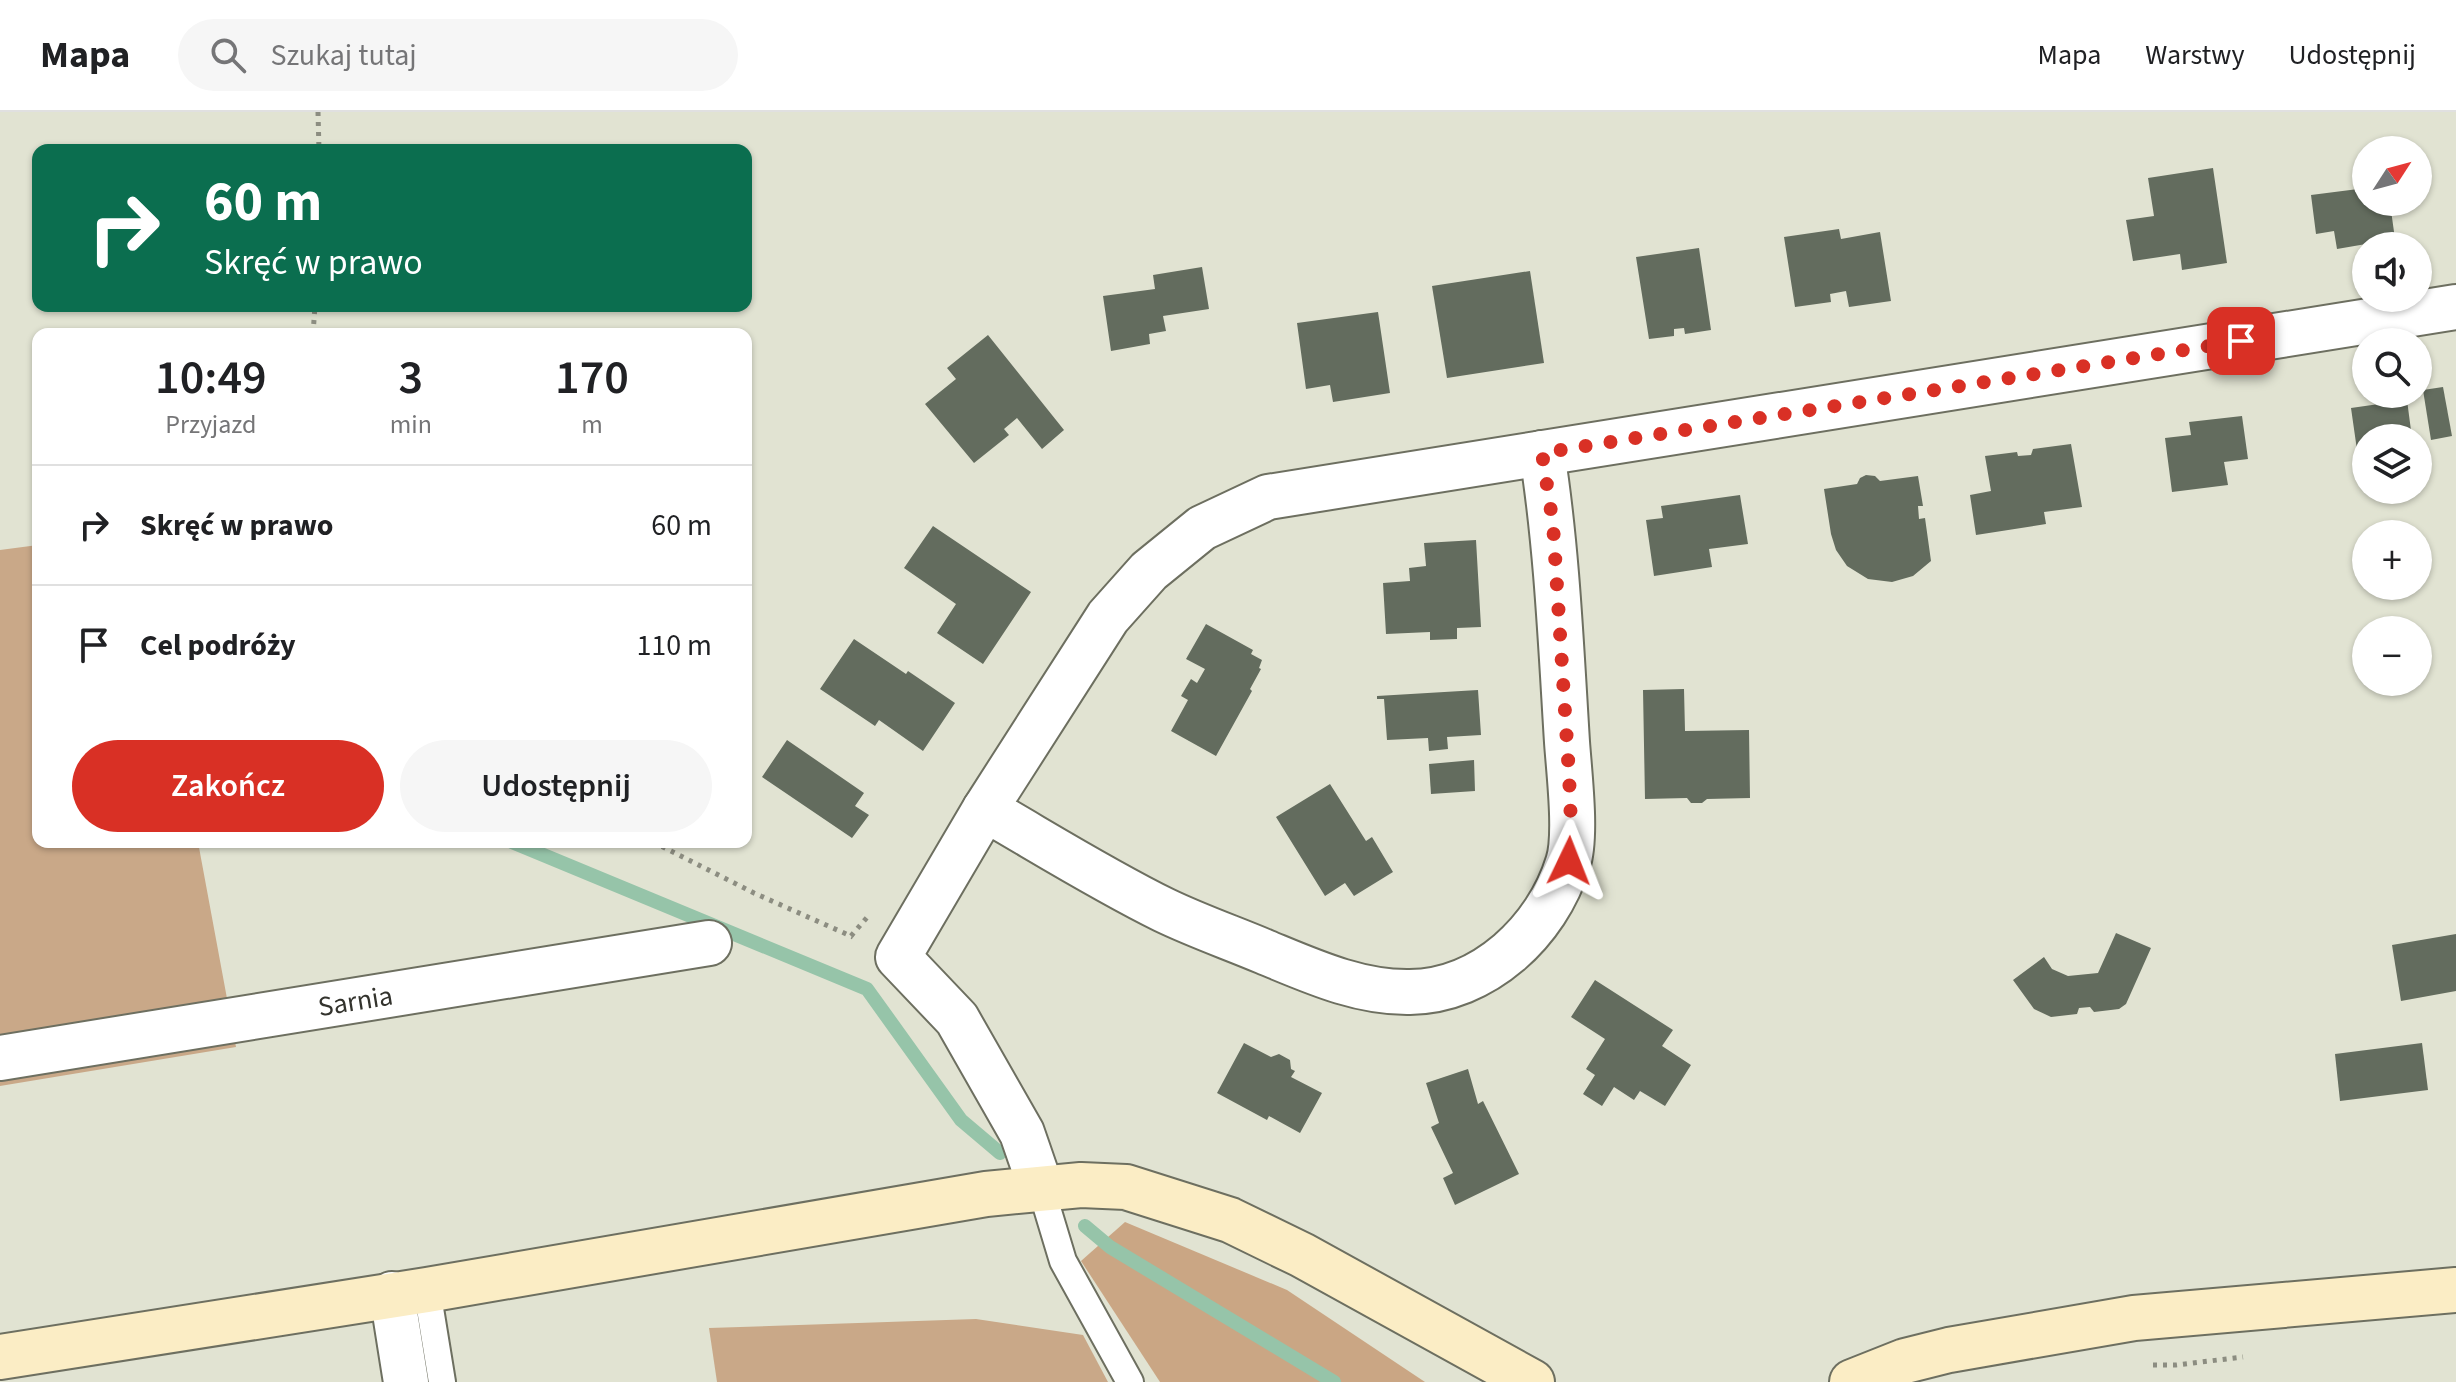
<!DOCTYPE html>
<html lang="pl">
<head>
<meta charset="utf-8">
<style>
	body { margin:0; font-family:"Source Sans 3",sans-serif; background:#f6f6f6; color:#202124; height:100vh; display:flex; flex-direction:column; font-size:30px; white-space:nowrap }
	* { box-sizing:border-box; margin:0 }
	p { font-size:26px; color:#757577 }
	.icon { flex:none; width:44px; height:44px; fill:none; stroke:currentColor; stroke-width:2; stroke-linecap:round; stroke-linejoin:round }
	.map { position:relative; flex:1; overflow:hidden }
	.sheet { position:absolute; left:32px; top:216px; width:720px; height:520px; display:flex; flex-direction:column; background:#fff; border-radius:16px; box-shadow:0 2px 6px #0004 }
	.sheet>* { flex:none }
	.banner { position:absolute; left:32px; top:32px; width:720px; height:168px; border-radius:16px; box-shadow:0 2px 6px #0004; background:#0b6e4f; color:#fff; overflow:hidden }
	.needle { width:52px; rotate:54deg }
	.tools { position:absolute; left:2352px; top:24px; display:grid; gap:16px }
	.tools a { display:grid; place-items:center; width:80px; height:80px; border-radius:50%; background:#fff; box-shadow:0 2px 6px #0004; font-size:40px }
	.pin { position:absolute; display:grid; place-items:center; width:68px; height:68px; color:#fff; margin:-34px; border-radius:16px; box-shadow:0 4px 12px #0006 }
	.me { position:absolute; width:88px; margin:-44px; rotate:2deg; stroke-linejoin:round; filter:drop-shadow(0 0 6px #0008) }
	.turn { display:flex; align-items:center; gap:28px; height:168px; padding:0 40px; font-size:36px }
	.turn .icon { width:104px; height:104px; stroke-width:2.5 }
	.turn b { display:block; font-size:56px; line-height:68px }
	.eta { display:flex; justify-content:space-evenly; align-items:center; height:136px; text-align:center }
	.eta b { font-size:48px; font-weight:600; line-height:56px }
	.button { display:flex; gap:16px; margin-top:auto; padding:16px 40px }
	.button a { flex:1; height:92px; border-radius:48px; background:#d93025; color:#fff; font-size:32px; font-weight:600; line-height:92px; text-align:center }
	.button a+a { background:#f6f6f6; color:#202124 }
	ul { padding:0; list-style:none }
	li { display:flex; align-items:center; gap:24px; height:120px; padding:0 40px; border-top:2px solid #e0e0e0 }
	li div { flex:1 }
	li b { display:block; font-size:30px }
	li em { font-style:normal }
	header { display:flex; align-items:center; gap:48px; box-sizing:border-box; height:112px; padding:0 40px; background:#fff; border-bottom:2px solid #e0e0e0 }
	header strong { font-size:38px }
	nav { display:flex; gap:44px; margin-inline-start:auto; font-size:28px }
	.search { width:560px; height:72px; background:#f6f6f6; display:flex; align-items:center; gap:20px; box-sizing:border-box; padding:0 28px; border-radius:44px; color:#757577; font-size:30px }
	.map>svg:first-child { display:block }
	.green { fill:#c9a888 }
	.forest { fill:#caa684 }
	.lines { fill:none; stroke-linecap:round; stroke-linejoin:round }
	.stream { stroke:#96c4a9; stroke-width:14 }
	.building { fill:#636c5e }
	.lane-casing { stroke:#6d6f60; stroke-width:30 }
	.street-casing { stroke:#6d6f60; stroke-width:48 }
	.secondary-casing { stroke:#6d6f60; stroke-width:48 }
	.path { stroke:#8c8d81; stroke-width:5; stroke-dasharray:4 6; stroke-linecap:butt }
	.lane { stroke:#fff; stroke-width:26 }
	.street { stroke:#fff; stroke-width:44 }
	.secondary { stroke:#fbedc5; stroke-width:44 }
	.route { stroke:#d93025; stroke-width:14; stroke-dasharray:0 25.2 }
	.labels { text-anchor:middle; stroke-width:8; stroke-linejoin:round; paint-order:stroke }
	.street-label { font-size:28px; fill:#33332d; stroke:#e1e3d2 }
</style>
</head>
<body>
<header>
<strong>Mapa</strong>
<div class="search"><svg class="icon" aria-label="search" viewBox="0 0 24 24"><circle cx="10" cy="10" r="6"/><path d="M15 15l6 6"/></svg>Szukaj tutaj</div>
<nav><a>Mapa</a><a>Warstwy</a><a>Udostępnij</a></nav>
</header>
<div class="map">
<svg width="2456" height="1270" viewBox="0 0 2456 1270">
	<rect width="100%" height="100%" fill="#e1e3d2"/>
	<g class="green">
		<path d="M38 433V730H198L236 935 0 974V438Z"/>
		<path d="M976 1207 1083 1223 1108 1270H717L709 1216Z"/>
	</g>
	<path class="forest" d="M1125 1110 1287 1178 1425 1270H1160L1081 1149Z"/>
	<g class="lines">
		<g class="stream">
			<path d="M512 730 867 877 961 1008 1000 1041"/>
			<path d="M1085 1114 1110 1135 1334 1270"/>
		</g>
	</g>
	<g class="building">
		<path d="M2213 56 2227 151 2182 158 2180 142 2133 149 2126 108 2154 104 2148 66Z"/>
		<path d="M2366 76V90H2369V93L2390 91 2395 127 2337 137 2334 119 2316 122 2311 83Z"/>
		<path d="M1839 117 1841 127 1880 120 1891 189 1849 195 1846 179 1830 182 1831 190 1795 195 1784 125Z"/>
		<path d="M1699 136 1711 218 1685 222 1684 216 1674 217V224L1649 227 1636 145Z"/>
		<path d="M1202 155 1209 197 1163 204 1166 219 1149 222 1150 232 1111 239 1103 184 1155 177 1153 163Z"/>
		<path d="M1530 159 1544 251 1447 266 1432 174Z"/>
		<path d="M1378 200 1390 281 1333 290 1330 273 1306 277 1297 211Z"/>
		<path d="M988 223 1064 318 1042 337 1017 306 1004 317 1009 323 974 351 925 292 956 267 947 256Z"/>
		<path d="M2443 275 2452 324 2431 328 2423 278Z"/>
		<path d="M2407 288 2412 326H2366V351L2359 352 2351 296Z"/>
		<path d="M2242 304 2248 347 2224 350 2228 373 2172 380 2165 326 2191 323 2189 310Z"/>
		<path d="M2071 332 2082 395 2044 400 2046 412 1976 423 1970 383 1991 379 1985 344 2017 340 2018 344 2031 343 2033 337Z"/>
		<path d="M1866 363 1875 364 1880 369 1918 364 1923 394H1918L1919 407 1925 406 1931 449 1913 464 1892 470 1868 467 1847 454 1836 438 1831 422 1824 377 1857 372 1860 366Z"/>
		<path d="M1740 383 1748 432 1709 437 1712 455 1654 464 1646 408 1663 406 1661 394Z"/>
		<path d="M933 414 1031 480 983 552 937 521 956 492 904 456Z"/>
		<path d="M1476 428 1481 515 1457 516V527L1430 528V520L1386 522 1383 471 1410 469 1409 456 1426 454 1424 431Z"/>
		<path d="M1206 512 1253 538 1251 542 1262 548 1259 556 1261 557 1250 577 1252 579 1216 644 1171 619 1188 588 1181 584 1191 567 1197 571 1205 557 1186 547Z"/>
		<path d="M854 527 906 562 908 559 955 591 923 639 879 608 875 614 820 577Z"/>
		<path d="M1684 577 1685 619 1749 618 1750 686 1707 687 1702 691H1691L1687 686 1645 687 1643 578Z"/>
		<path d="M1478 578 1481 623 1447 625 1448 637 1429 639 1428 626 1387 628 1384 587H1377V584Z"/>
		<path d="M787 628 864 681 855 694 869 703 852 726 762 665Z"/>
		<path d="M1474 648 1475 679 1431 682 1429 652Z"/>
		<path d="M1330 672 1366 729 1372 725 1393 760 1354 784 1345 771 1325 784 1276 705Z"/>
		<path d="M2116 821 2151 836 2126 892 2119 897 2094 900 2090 895 2079 896 2077 902 2051 905 2034 897 2013 868 2044 845 2052 857 2068 864 2098 861Z"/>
		<path d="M2456 822V879L2401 889 2392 833Z"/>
		<path d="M1595 868 1673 918 1662 934 1691 953 1665 994 1640 979 1634 988 1614 975 1602 994 1583 982 1595 963 1586 957 1605 927 1571 905Z"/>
		<path d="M1244 931 1271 945 1279 942 1290 948 1291 957 1295 959 1291 965 1322 981 1300 1021 1269 1004 1267 1008 1217 981Z"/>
		<path d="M2422 931 2428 978 2340 989 2335 942Z"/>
		<path d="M1468 957 1478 992 1483 989 1519 1062 1455 1093 1443 1066 1453 1061 1431 1015 1439 1011 1426 971Z"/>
	</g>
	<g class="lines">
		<defs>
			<g id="lane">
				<path d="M1041 1076 1063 1149 1130 1270"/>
				<path d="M427 1178 442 1270"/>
			</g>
			<g id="street">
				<path d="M985 697C1044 731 1103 768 1164 798 1197 814 1232 826 1265 840 1311 859 1359 881 1410 880 1484 879 1547 819 1568 751 1577 724 1569 660 1567 630 1561 534 1557 437 1542 341"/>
				<path id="s1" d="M0 946 709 831"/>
				<path d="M1041 1076 1022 1021 957 907 898 845 985 697 1108 505 1149 459 1202 416 1268 385 2456 195"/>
				<path d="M392 1182 406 1270"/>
			</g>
			<g id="secondary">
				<path d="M0 1245 427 1178 986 1082 1081 1073 1126 1075 1230 1108 1302 1143 1532 1270"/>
				<path d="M1852 1270 1905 1249 1949 1238 2134 1206 2456 1178"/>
			</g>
		</defs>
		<use href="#lane" class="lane-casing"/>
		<use href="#street" class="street-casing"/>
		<use href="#secondary" class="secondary-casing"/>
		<g class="path">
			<path d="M318 0 319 38"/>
			<path d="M313 222 315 194"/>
			<path d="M653 730 754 781 853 825"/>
			<path d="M851 824 869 803"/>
			<path d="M2153 1253H2176L2243 1245"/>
		</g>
		<use href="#lane" class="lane"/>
		<use href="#street" class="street"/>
		<use href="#secondary" class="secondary"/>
	</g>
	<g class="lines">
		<path class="route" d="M1569 749 1571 712 1569 662 1553 412 1542 341 2241 229"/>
	</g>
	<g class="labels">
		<g class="street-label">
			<text dy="10" stroke="none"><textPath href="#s1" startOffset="360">Sarnia</textPath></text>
		</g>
	</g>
</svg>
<div class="tools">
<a><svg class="needle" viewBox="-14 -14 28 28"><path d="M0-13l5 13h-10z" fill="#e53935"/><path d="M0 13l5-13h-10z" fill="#757577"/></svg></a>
<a><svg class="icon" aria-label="sound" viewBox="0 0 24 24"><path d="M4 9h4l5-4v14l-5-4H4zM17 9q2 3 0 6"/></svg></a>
<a><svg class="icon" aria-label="search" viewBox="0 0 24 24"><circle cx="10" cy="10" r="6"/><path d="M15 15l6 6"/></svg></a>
<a><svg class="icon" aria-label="layers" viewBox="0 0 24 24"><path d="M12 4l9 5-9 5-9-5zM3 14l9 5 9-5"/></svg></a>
<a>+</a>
<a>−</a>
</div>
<div class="pin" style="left:2241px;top:229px;background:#d93025"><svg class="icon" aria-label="arrive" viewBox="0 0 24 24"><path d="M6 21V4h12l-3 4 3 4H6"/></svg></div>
<svg class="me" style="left:1569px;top:749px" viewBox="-20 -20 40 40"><path d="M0-17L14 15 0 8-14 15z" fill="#d93025" stroke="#fff" stroke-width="4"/></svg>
<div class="banner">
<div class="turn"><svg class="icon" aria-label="right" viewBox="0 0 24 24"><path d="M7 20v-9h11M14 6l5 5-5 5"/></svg><div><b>60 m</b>Skręć w prawo</div></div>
</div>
<section class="sheet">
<div class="eta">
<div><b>10:49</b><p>Przyjazd</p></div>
<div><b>3</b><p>min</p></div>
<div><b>170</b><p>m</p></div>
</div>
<ul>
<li><svg class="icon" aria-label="right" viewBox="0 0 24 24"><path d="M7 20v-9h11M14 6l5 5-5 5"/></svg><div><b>Skręć w prawo</b></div><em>60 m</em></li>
<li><svg class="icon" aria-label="arrive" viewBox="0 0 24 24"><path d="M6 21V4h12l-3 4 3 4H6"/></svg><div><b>Cel podróży</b></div><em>110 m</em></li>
</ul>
<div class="button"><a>Zakończ</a><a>Udostępnij</a></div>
</section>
</div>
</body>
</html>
